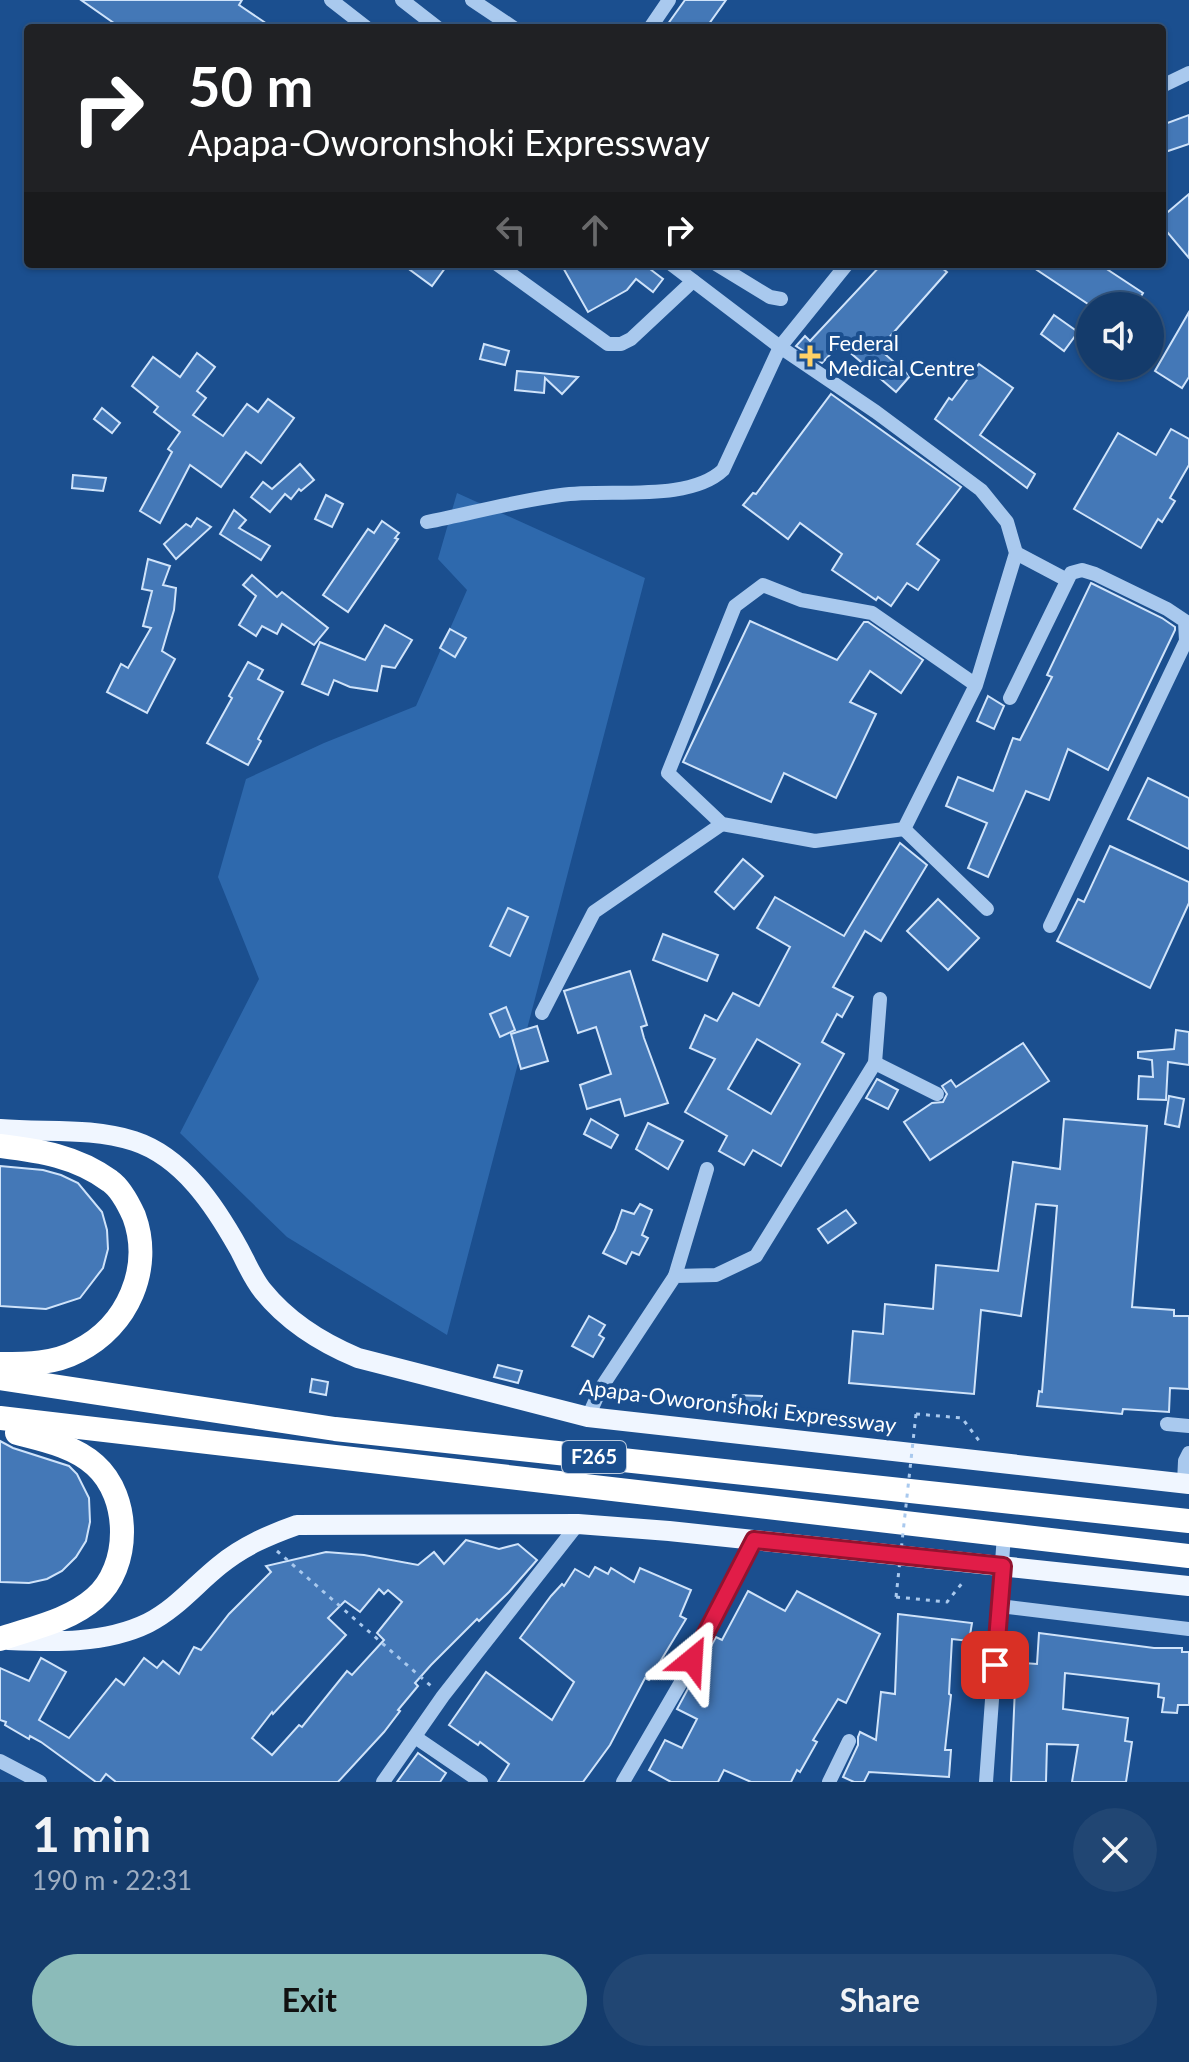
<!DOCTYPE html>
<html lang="en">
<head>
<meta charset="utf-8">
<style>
	body { margin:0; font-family:Lato,sans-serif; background:#214673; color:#f1f3f6; height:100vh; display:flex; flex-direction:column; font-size:30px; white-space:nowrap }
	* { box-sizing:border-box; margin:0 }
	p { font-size:26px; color:#9dadc1 }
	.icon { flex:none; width:44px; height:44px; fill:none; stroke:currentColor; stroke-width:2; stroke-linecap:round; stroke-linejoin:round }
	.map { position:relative; height:1782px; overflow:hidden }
	.panel { display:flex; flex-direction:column; background:#143b6b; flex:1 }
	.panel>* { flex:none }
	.guide { position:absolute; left:24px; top:24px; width:1142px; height:244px; border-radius:8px; box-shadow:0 2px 6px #0004,0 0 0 2px #33557e; background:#202124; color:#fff; overflow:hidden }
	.fabs { position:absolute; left:1076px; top:292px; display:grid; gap:16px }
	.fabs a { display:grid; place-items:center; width:88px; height:88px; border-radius:50%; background:#143b6b; box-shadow:0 2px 6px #0004,0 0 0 2px #33557e; font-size:40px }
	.pin { position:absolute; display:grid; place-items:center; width:68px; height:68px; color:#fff; margin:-34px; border-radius:16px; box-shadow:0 4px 12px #0006 }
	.me { position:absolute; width:88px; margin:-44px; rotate:27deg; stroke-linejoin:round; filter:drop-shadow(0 0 6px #0008) }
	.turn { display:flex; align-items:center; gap:28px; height:168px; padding:0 32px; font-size:36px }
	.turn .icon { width:104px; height:104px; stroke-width:2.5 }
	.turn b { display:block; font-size:56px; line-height:68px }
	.lanes { display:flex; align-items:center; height:76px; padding:0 32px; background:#0003; justify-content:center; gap:40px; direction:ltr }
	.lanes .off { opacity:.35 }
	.round { display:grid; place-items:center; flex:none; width:84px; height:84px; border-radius:42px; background:#214673 }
	.head { display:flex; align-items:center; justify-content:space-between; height:136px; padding:0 32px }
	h1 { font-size:48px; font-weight:700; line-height:60px }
	.cta { display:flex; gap:16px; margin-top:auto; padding:16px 32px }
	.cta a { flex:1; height:92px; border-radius:48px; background:#8bbbb9; color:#111; font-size:32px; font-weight:700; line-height:92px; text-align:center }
	.cta a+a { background:#214673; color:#f1f3f6 }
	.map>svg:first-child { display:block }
	.green { fill:#2e69ad }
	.building { fill:#4478b7; stroke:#cfe3fa; stroke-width:2; fill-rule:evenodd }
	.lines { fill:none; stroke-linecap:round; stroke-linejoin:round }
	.path { stroke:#a9c9ee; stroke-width:3; stroke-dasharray:4 6; stroke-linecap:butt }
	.minor { stroke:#a9c9ee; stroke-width:14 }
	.major { stroke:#f0f6ff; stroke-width:20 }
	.highway { stroke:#fff; stroke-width:24 }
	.path-bridge { stroke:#a9c9ee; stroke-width:3; stroke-dasharray:4 6; stroke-linecap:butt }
	.route-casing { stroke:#92132f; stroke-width:20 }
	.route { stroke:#e11d48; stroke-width:14 }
	.poi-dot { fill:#ffd166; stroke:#1b4f8f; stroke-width:3 }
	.labels { text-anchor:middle; stroke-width:8; stroke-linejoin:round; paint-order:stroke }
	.shield { fill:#1b4f8f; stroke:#bbcadd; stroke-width:2 }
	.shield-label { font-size:20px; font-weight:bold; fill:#fff }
	.poi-label { font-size:22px; fill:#fff; stroke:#1b4f8f; text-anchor:start }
	.street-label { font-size:22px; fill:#fff; stroke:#1b4f8f }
</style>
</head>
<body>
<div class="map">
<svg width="1189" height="1782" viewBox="0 0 1189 1782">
	<rect width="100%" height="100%" fill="#1b4f8f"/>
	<path class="green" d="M457 493 645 578 447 1335 287 1237 180 1133 259 979 218 877 246 779 324 743 416 706 467 590 438 559Z"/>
	<g class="building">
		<path d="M81 0H242L239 5 273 28H121Z"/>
		<path d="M685 0H726L706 28H665Z"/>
		<path d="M1189 115V144L1162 153V125Z"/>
		<path d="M1189 194V258L1162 226V217Z"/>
		<path d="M402 264H448L432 286Z"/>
		<path d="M561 264H648L646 266 663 279 653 292 636 279 627 290 588 312Z"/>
		<path d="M882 264H937L947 272 879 349 910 376 896 392 840 344 822 363 796 346 805 336 810 341Z"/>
		<path d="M1028 264H1099L1143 293 1135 306H1091Z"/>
		<path d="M1189 312V377L1182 388 1155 371Z"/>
		<path d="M1054 315 1078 332 1064 351 1041 334Z"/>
		<path d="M484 344 509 351 505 365 480 359Z"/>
		<path d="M197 353 215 367 197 391 206 398 193 415 223 436 247 404 258 412 268 399 294 418 261 463 246 452 221 487 190 465 160 523 140 511 172 452 168 449 180 432 154 412 158 407 132 386 153 357 180 377Z"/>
		<path d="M979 364 1013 388 980 435 1035 474 1027 488 935 419 949 398 952 400Z"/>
		<path d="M517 371 540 373 578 377 562 394 545 378 544 393 515 390Z"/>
		<path d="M831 394 961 487 917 544 939 560 918 590 907 583 891 606 878 597 876 600 832 570 842 554 800 523 788 539 743 505 753 493 756 494Z"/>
		<path d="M102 408 120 423 112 433 94 419Z"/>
		<path d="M1171 429 1189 439V465L1170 498 1175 501 1162 522 1158 519 1141 548 1074 509 1118 433 1156 455Z"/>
		<path d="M300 464 314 480 301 491 299 489 291 499 285 494 270 512 251 497 263 482 272 489Z"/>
		<path d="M73 475 106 478 103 491 72 488Z"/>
		<path d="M326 495 343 504 332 527 315 519Z"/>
		<path d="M234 510 246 520 239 528 270 546 261 560 220 534Z"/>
		<path d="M197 518 211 527 176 559 164 544 186 524 191 527Z"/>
		<path d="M382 521 399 533 395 538 398 539 348 612 323 595 368 529 374 533Z"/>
		<path d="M148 559 170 566 163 585 176 588 174 610 162 651 175 659 147 713 107 692 121 664 128 668 151 628 143 626 152 591 142 589Z"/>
		<path d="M252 575 277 597 282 592 328 628 314 645 282 624 277 634 262 626 256 636 239 625 256 596 243 585Z"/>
		<path d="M1091 583 1162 618 1175 627V630L1108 770 1068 749 1049 800 1026 791 988 877 968 868 987 823 946 806 958 777 993 791 1013 738 1020 740 1052 677 1047 675Z"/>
		<path d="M750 621 837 660 864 622H868L923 660 901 693 870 671 850 702 876 714 836 798 784 773 771 802 683 762Z"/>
		<path d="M385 625 412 640 395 668 382 666 377 691 350 687 334 680 328 695 302 684 320 642 365 660Z"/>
		<path d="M450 629 466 638 455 657 440 648Z"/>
		<path d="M248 662 263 670 258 679 283 692 258 739 261 741 248 765 207 743 232 698 229 696Z"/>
		<path d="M988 696 1004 706 994 729 977 721Z"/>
		<path d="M1148 778 1189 798V849L1128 819Z"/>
		<path d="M900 843 927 865 881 941 865 931 833 987 853 997 842 1017 837 1014 822 1042 844 1054 781 1166 753 1150 744 1165 719 1151 727 1136 685 1112 715 1059 690 1048 705 1015 717 1021 733 993 759 1006 790 947 757 928 775 897 844 936ZM757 1039 800 1064 771 1114 728 1089Z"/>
		<path d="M1110 846 1189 882V903L1150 988 1057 941 1078 899 1084 902Z"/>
		<path d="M743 859 763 876 734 909 715 892Z"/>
		<path d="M938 899 979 938 948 970 907 931Z"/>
		<path d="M508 908 528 917 510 956 490 946Z"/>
		<path d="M663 934 718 955 707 981 653 960Z"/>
		<path d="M630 971 647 1025 641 1027 644 1038 668 1103 625 1116 620 1099 587 1109 580 1085 611 1074 596 1027 578 1033 564 991Z"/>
		<path d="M506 1007 515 1030 500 1037 490 1014Z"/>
		<path d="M537 1026 548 1061 521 1069 511 1034Z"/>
		<path d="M1176 1030 1189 1032V1065L1168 1062 1166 1100 1138 1099 1139 1076 1153 1077 1152 1060 1138 1058V1052L1174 1049Z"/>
		<path d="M1023 1043 1049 1081 930 1160 904 1122 932 1103 943 1102 947 1094 942 1086 951 1080 956 1087Z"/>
		<path d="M877 1079 898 1090 888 1109 866 1098Z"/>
		<path d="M1169 1096 1184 1099 1179 1127 1165 1124Z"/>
		<path d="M591 1119 618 1135 611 1148 584 1134Z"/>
		<path d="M1064 1119 1147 1126 1132 1307 1174 1310V1316H1189V1389L1170 1388 1169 1412 1123 1409 1122 1414 1037 1406 1039 1391 1042 1392 1057 1206 1036 1204 1021 1316 981 1310 974 1394 849 1383 853 1331 883 1334 885 1304 933 1309 936 1265 998 1271 1013 1162 1060 1169Z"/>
		<path d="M648 1123 683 1141 668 1169 636 1149Z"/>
		<path d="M0 1166 43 1170 61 1175 78 1183 102 1212 107 1230 108 1249 103 1268 80 1298 46 1309 0 1306Z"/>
		<path d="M640 1204 652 1210 642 1235 648 1238 639 1255 632 1252 626 1264 603 1253 615 1230 622 1210 634 1214Z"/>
		<path d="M846 1210 856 1223 828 1243 818 1229Z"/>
		<path d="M589 1316 605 1325 599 1335 604 1338 593 1357 572 1346Z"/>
		<path d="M498 1365 522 1371 518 1383 494 1377Z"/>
		<path d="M312 1379 328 1382 326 1395 310 1392Z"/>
		<path d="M733 1395 762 1396 761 1410 732 1408Z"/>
		<path d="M0 1441 13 1448 69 1466 77 1474 89 1498 90 1522 86 1541 76 1557 62 1571 47 1579 29 1583 0 1582Z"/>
		<path d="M466 1540 499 1549 518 1544 537 1560 509 1592 479 1621 477 1619 431 1665 415 1683 418 1686 398 1710 400 1711 384 1732 338 1782H116L106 1774 100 1782H96L41 1742 30 1736 29 1739 5 1725 6 1722 0 1720V1668L29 1681 41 1658 66 1672 39 1720 69 1738 116 1679 124 1685 144 1658 157 1668 163 1661 179 1674 194 1647 201 1650 229 1614 271 1572 266 1566 326 1552 364 1555 418 1565 434 1552 444 1564ZM379 1589 384 1594 388 1590 402 1602 377 1633 384 1640 352 1675 347 1671 302 1727 299 1725 272 1755 252 1738 272 1712 273 1714 346 1635 328 1618 345 1601 360 1612Z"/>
		<path d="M595 1567 608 1574 611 1568 634 1582 640 1568 691 1590 680 1616 686 1619 649 1680 645 1678 610 1745 583 1782H498L509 1764 480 1742 478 1745 449 1725 486 1672 552 1720 574 1682 520 1638 551 1596 562 1584 564 1586 575 1569 589 1577Z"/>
		<path d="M748 1591 785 1611 797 1591 880 1634 846 1703 838 1699 813 1740 817 1742 800 1772 797 1770 791 1782H751L724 1770 718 1782H671L649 1770 665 1740 682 1748 697 1719 677 1709 716 1637 722 1640Z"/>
		<path d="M898 1614 972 1623 969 1641 952 1639 949 1694 951 1695 945 1750H951L949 1777 869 1772 864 1782H854L843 1777 858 1745V1737L860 1732 876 1740 881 1692 895 1694Z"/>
		<path d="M1039 1633 1154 1648H1182V1652H1189V1705H1178L1177 1713 1162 1712 1164 1698 1158 1697 1159 1684 1065 1673 1063 1709 1128 1718 1125 1741 1132 1742 1126 1782H1072L1078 1745 1047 1744 1046 1782H1011L1015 1687H1005L1007 1662 1037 1664Z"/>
		<path d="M418 1753 446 1773 440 1782H397Z"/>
	</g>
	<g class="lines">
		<g class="path">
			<path d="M916 1414 962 1418 980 1442"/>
			<path d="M277 1551 431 1686"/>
			<path d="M896 1597 947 1602 963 1582"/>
		</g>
		<g class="minor">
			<path d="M331 0 367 28"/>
			<path d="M402 0 438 28"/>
			<path d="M472 0 514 28"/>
			<path d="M650 28 669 0"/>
			<path d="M1162 86 1189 73"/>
			<path d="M497 264 608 344H621L631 339 693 281"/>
			<path d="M671 264 780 347 876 412 981 490 1007 522 1016 553 976 685 904 829 815 841 722 824 668 773 735 606 763 585 801 600 872 613 976 685"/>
			<path d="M716 264 770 297 781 299"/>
			<path d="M427 522C472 513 516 501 561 495 607 488 688 503 723 470L780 347 847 264"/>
			<path d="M1016 553 1067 580"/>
			<path d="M1010 698 1071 573 1082 570 1095 574 1167 609 1185 621 1186 641 1050 926"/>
			<path d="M904 829 987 909"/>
			<path d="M542 1013 594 912 722 824"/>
			<path d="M875 1063 937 1094"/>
			<path d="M675 1276 707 1169"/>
			<path d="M588 1417 601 1388 675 1276 716 1275 756 1256 875 1063 880 999"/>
			<path d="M1167 1424 1189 1426"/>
			<path d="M1184 1483 1185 1461 1189 1453"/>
			<path d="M1000 1606 1189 1629"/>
			<path d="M415 1737 481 1782"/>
			<path d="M0 1761 40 1782"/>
			<path d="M383 1782 443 1696 578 1524"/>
			<path d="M623 1782 680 1684 754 1540"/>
			<path d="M829 1782 849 1741"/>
			<path d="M986 1782 1004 1535"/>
		</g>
		<g class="major">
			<path d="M0 1129C45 1133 90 1127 134 1141 183 1157 215 1206 239 1249 246 1262 253 1279 263 1291 288 1322 322 1343 358 1358L588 1417 1189 1484"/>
			<path d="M8 1640C54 1642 105 1644 148 1623 176 1609 196 1584 220 1565 243 1546 269 1535 297 1525L578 1524 669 1531 1189 1586"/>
		</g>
		<g class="highway">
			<path d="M0 1146C40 1151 76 1156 110 1181 120 1188 129 1205 134 1216 153 1268 128 1326 78 1351 54 1364 27 1364 0 1364"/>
			<path d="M0 1378 335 1429 1189 1521"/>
			<path d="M0 1418 1189 1556"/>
			<path d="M0 1639C32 1628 69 1621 95 1598 131 1567 131 1497 95 1465 74 1446 44 1440 17 1433"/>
		</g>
		<path class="path-bridge" d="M896 1597 916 1414"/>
	</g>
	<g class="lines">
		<defs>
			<path id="route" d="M692 1660 754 1540 1003 1566 995 1665"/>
		</defs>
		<use href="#route" class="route-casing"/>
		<use href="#route" class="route"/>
	</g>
	<path class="poi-dot" d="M806 344h8v8h8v8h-8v8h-8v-8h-8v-8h8z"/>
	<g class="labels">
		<rect class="shield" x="562" y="1441" width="64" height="32" rx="6"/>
		<g class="shield-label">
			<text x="594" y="1464">F265</text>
		</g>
		<g class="poi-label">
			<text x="828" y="351">Federal<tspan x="828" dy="25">Medical Centre</tspan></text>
		</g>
		<g class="street-label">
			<text transform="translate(738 1406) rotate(7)" y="8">Apapa-Oworonshoki Expressway</text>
		</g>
	</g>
</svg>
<div class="fabs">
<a><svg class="icon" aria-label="sound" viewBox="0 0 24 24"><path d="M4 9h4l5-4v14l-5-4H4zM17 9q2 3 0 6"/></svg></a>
</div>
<div class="pin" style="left:995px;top:1665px;background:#d93025"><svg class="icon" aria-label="arrive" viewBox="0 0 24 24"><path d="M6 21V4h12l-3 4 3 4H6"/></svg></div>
<svg class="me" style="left:692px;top:1660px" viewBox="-20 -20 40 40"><path d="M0-17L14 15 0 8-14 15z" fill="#e11d48" stroke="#fff" stroke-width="4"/></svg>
<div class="guide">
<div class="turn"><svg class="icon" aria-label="right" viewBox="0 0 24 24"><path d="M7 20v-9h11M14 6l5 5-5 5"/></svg><div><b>50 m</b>Apapa-Oworonshoki Expressway</div></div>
<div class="lanes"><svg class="icon off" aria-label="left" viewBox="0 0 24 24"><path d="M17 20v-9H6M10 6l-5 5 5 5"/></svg><svg class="icon off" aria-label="ahead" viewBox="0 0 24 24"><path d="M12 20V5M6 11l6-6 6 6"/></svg><svg class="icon" aria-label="right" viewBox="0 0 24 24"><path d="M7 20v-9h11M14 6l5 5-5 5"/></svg></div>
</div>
</div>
<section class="panel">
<div class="head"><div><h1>1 min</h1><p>190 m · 22:31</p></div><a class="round"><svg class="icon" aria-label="close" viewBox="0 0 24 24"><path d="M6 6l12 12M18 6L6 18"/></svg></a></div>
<div class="cta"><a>Exit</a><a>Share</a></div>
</section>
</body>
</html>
